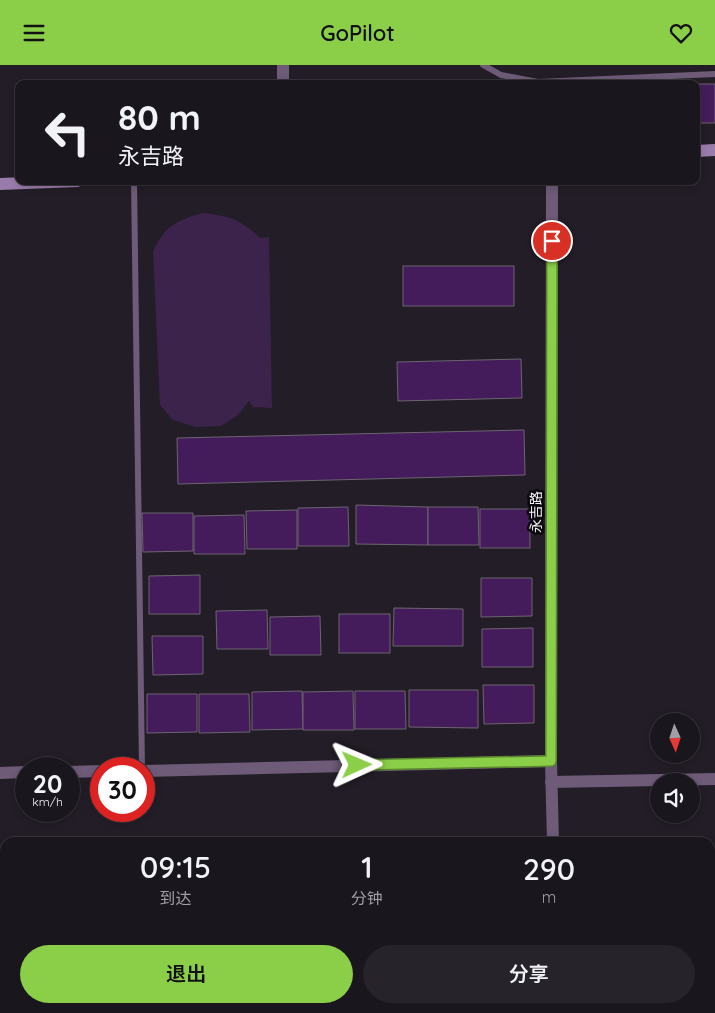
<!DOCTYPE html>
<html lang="zh">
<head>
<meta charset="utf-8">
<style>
	body { margin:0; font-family:Quicksand,"Noto Sans SC",sans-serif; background:#27232a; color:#f1f3f6; height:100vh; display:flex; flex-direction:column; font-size:19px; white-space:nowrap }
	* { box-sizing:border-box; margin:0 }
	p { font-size:16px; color:#9f9fa4 }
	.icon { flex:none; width:28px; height:28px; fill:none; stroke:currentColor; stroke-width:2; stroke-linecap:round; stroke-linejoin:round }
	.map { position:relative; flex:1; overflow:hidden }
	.panel { position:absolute; left:0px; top:772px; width:715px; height:176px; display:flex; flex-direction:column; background:#1a161d; border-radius:15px 15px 0 0; box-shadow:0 2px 8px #0003,0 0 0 1px #38353b }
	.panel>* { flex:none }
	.banner { position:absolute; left:15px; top:15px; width:685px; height:105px; border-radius:10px; box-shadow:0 2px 8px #0003,0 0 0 1px #38353b; background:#1a161d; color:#f1f3f6; overflow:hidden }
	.needle { width:32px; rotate:177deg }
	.controls { position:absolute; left:650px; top:648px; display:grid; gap:10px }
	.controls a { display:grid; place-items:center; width:50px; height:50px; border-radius:50%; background:#1a161d; box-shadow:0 2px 8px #0003,0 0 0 1px #38353b; font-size:25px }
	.speed { position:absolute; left:15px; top:692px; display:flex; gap:10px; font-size:25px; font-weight:700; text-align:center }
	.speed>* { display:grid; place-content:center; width:65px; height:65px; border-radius:50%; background:#1a161d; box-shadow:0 2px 8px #0003,0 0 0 1px #38353b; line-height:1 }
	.speed small { font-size:12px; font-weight:400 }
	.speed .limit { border:8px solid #d22; background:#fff; color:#111 }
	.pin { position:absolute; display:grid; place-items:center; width:42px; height:42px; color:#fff; margin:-21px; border:2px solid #fff; border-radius:50%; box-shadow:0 1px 5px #0007 }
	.me { position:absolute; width:55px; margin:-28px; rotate:89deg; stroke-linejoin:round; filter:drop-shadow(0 0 4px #0008) }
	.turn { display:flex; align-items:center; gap:18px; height:105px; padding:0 20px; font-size:22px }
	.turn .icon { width:65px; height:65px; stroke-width:2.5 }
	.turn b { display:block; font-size:35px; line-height:42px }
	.eta { display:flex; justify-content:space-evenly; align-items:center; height:85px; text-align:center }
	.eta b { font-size:30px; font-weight:600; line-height:35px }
	.button { display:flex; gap:10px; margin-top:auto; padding:10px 20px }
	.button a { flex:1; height:58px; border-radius:30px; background:#8bce47; color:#111; font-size:20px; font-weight:600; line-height:58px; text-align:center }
	.button a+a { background:#27232a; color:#f1f3f6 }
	header { display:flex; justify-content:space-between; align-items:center; height:65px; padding:0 20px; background:#8bce47; color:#111; font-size:22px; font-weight:600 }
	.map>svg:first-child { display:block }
	.green { fill:#3c234b }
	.building { fill:#451c5b; stroke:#6c6570 }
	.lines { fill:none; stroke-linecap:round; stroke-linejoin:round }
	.lane { stroke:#6d5b78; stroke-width:6 }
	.street { stroke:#6d5b78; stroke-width:12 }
	.secondary { stroke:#997cab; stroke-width:12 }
	.route-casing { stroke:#5a862e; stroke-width:12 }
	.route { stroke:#8bce47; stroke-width:9 }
	.labels { text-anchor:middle; stroke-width:5; stroke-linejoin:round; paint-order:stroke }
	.street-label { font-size:14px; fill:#f4f0f7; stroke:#0b090d }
</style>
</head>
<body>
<header><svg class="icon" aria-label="menu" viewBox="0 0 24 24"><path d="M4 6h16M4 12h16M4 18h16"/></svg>GoPilot<svg class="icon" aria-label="heart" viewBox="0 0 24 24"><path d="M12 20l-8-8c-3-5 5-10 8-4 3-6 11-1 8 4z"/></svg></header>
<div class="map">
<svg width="715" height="948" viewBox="0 0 715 948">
	<rect width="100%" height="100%" fill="#231d27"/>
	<path class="green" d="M203 148C230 151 240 154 260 173L269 172 272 343 253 342 249 336 238 350 221 361 196 362 173 355 160 340 153 187C164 161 177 155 203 148Z"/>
	<g class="building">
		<rect x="696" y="19" width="19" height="39"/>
		<rect x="403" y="201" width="111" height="40"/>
		<path d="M521 294 522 333 398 336 397 297Z"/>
		<path d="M524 365 525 410 178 419 177 373Z"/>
		<path d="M356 440 428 442V480L356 479Z"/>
		<path d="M348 442 349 481H298V443Z"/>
		<path d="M428 442H478L479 480H428Z"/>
		<rect x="480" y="444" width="50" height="39"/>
		<path d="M297 445V484H247L246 446Z"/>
		<path d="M142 448H193V486L143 487Z"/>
		<path d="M244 450 245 489H194V451Z"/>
		<path d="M200 510V549H149V511Z"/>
		<path d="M481 513H532V551L481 552Z"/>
		<path d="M394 543 463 544V581H393Z"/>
		<path d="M267 545 268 584H217L216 546Z"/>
		<rect x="339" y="549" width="51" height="39"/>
		<path d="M320 551 321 590H270V552Z"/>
		<path d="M533 563V602H482V564Z"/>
		<path d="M152 571H203V609L153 610Z"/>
		<path d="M483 620H534V658L484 659Z"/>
		<path d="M409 625H478V663L409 662Z"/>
		<path d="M302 626 303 664 252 665V627Z"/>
		<path d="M353 626 354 665H303V627Z"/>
		<path d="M355 626H405L406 664H355Z"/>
		<path d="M147 629H197V667L147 668Z"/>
		<path d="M199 629H249L250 667 199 668Z"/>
	</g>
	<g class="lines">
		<g class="lane">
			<path d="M483 0 501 10 538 17 715 9"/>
			<path d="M134 116 142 704"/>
		</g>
		<g class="street">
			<path d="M283 0V19"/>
			<path d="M552 116 551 696 553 778"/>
			<path d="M144 706 551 696"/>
			<path d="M69 707 101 706"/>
			<path d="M0 708 26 707"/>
			<path d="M551 717 715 714"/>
			<path d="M558 944 559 948"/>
		</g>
		<g class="secondary">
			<path d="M696 86 715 85"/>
			<path d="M0 119 77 116"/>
		</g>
	</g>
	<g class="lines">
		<defs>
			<path id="route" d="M357 700 551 696 552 176"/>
		</defs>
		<use href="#route" class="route-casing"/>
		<use href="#route" class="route"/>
	</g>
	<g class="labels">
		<g class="street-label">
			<text transform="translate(536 447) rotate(-90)" y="5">永吉路</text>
		</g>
	</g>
</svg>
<div class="controls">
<a><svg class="needle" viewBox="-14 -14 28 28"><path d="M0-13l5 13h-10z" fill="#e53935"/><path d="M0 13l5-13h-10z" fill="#9f9fa4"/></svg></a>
<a><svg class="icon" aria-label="sound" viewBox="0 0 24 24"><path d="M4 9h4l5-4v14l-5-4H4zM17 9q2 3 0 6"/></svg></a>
</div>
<div class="speed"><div>20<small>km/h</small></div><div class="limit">30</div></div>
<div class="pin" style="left:552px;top:176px;background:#d93025"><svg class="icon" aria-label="arrive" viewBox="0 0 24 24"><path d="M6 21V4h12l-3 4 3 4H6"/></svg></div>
<svg class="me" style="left:357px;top:700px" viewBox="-20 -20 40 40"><path d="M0-17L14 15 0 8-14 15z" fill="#8bce47" stroke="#fff" stroke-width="4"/></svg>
<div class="banner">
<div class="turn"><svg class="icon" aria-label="left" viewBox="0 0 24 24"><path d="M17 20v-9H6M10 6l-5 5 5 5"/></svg><div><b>80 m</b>永吉路</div></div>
</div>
<section class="panel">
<div class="eta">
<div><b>09:15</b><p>到达</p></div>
<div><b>1</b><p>分钟</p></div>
<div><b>290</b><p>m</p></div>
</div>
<div class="button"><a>退出</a><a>分享</a></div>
</section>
</div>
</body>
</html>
